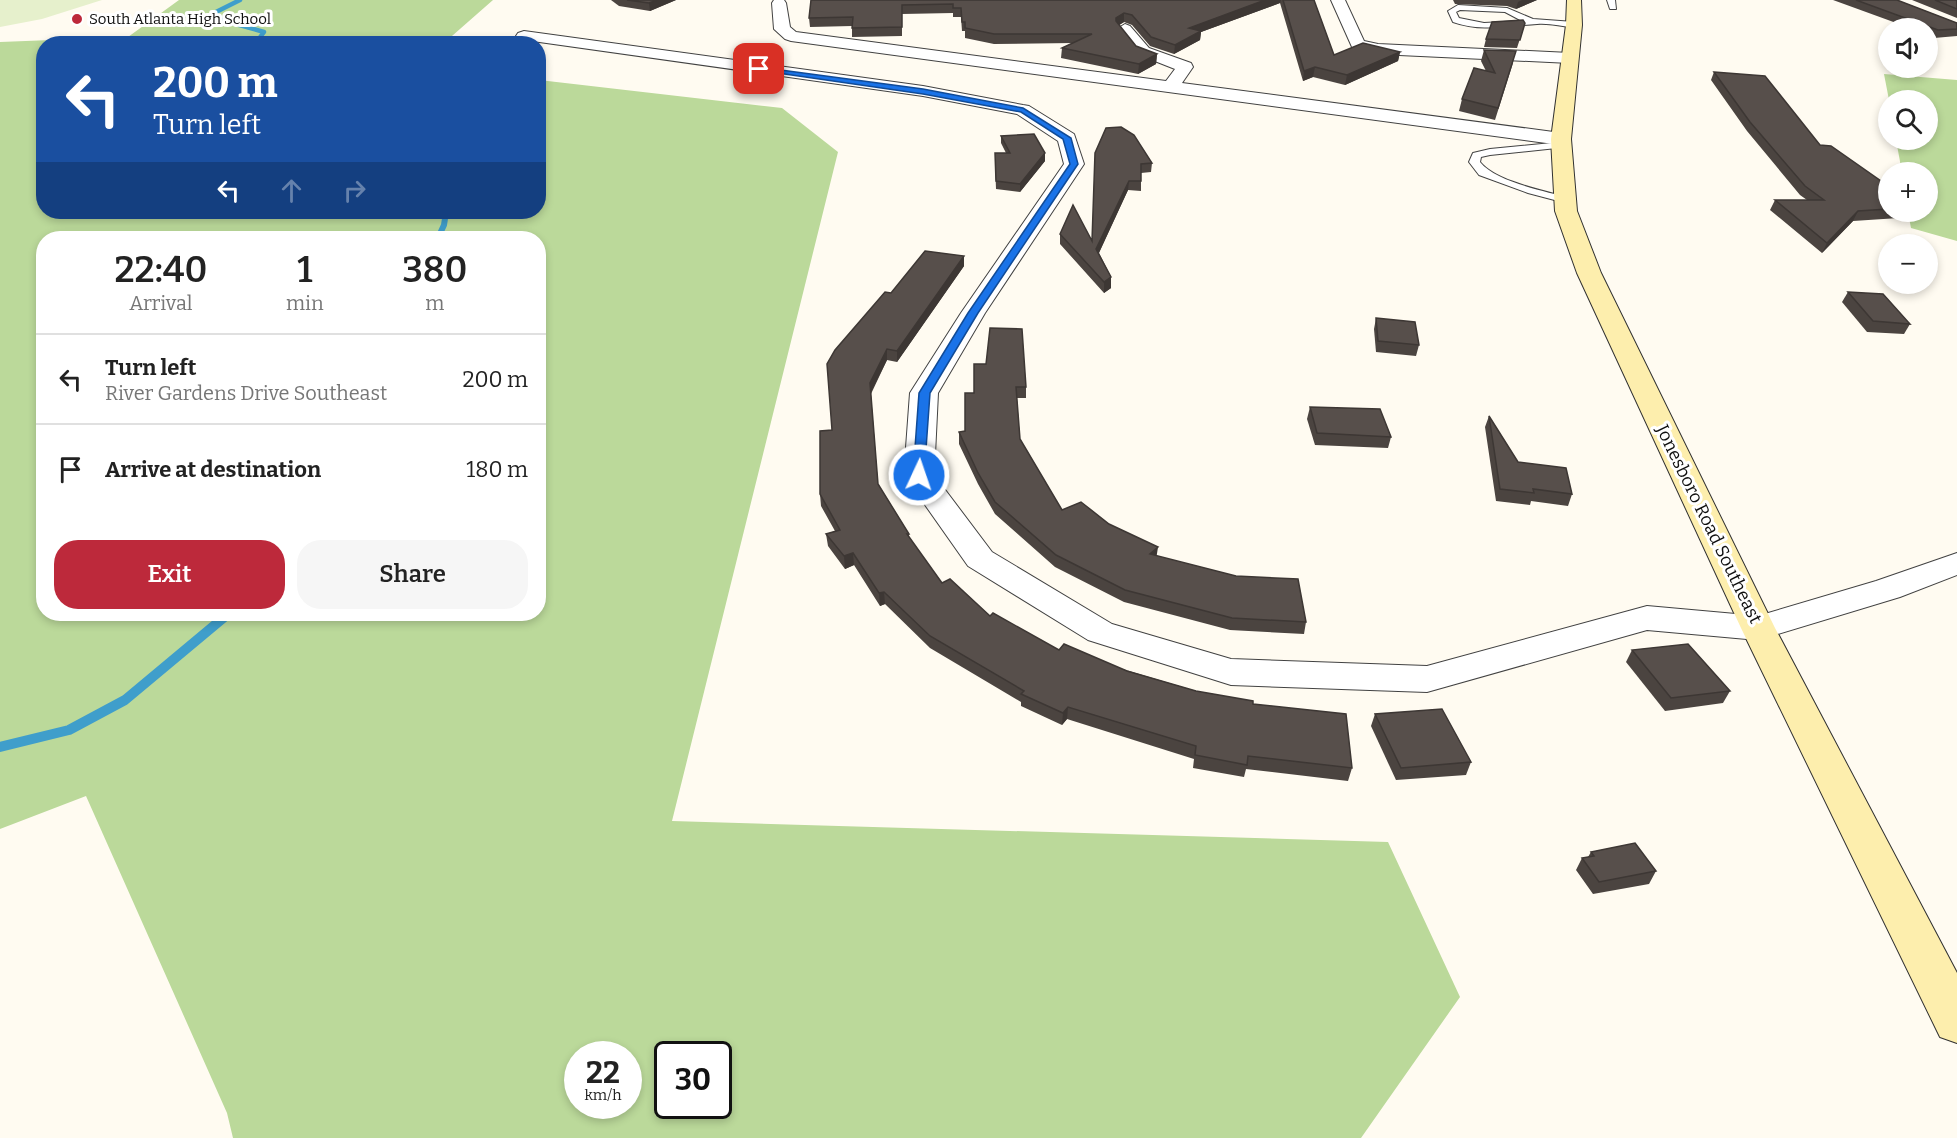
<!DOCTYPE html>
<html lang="en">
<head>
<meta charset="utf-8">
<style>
	body { margin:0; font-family:Bitter,serif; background:#f6f6f6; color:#222; height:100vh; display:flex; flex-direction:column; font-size:22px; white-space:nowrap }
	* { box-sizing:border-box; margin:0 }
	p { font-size:20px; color:#767676 }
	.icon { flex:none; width:33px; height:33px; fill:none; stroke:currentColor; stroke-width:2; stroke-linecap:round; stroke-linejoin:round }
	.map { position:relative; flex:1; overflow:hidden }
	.sheet { position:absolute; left:36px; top:231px; width:510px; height:390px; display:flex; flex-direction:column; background:#fff; border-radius:24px; box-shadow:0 3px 9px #0003 }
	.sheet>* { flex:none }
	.guide { position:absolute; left:36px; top:36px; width:510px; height:183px; border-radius:24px; box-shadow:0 3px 9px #0003; background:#1a4fa0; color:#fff; overflow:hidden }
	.controls { position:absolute; left:1878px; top:18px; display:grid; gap:12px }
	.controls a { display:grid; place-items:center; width:60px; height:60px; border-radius:50%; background:#fff; box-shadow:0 3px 9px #0003; font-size:30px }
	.speed { position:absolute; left:564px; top:1041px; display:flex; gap:12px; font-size:30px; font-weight:700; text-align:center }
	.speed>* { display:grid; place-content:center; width:78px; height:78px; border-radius:50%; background:#fff; box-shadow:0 3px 9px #0003; line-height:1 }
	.speed small { font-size:15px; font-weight:400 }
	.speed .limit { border:3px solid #111; border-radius:9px; background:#fff; color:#111 }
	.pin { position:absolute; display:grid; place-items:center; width:51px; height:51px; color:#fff; margin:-26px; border-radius:12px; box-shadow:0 3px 9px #0006 }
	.me { position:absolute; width:66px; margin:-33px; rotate:3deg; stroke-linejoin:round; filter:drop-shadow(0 0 4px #0008) }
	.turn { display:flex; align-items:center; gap:21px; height:126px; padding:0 18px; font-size:27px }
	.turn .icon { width:78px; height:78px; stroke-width:2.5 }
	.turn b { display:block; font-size:42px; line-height:51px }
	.lanes { display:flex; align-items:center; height:57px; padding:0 18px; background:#0003; justify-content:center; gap:30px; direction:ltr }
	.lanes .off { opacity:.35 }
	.eta { display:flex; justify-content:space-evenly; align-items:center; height:102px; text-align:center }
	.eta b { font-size:36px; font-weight:600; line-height:42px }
	.cta { display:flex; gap:12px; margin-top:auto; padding:12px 18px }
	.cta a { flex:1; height:69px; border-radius:24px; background:#bd293b; color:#fff; font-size:24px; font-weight:600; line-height:69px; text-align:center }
	.cta a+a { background:#f6f6f6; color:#222 }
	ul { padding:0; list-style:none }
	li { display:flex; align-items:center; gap:18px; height:90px; padding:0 18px; border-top:2px solid #e0e0e0 }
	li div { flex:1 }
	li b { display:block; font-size:22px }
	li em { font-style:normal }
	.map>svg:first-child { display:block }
	.forest { fill:#bbd99a; fill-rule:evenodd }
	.pitch { fill:#e6f0cc }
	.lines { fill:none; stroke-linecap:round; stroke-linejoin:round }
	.stream-far2 { stroke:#3f9ecb; stroke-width:4.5 }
	.stream-far1 { stroke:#3f9ecb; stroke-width:6 }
	.stream { stroke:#3f9ecb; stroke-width:10 }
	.lane-casing { stroke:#424242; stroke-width:2 }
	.street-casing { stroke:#424242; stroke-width:2 }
	.secondary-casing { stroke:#313131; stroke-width:2 }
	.lane { fill:#fff; fill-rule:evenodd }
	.street { fill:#fff; fill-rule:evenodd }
	.secondary { fill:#fdeead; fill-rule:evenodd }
	.wall { fill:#4b4440 }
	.shaded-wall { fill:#3d3734 }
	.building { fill:#574f4b; stroke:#3d3734; stroke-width:1.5 }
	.route { fill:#1a73e8; stroke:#114b97; stroke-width:1.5 }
	.poi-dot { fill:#bd293b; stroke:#fff; stroke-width:2 }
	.labels { text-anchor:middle; stroke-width:6; stroke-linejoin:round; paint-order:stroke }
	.far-poi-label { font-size:15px; fill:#0f0f0f; stroke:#fff; text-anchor:start }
	.street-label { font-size:18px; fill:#0f0f0f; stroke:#fff }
</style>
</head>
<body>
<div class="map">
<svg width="1957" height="1138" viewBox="0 0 1957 1138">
	<rect width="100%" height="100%" fill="#fffbf1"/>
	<g class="forest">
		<path d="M179 0H493L444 43 44 44V212H538L539 80 782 108 838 152 672 821 1388 842 1460 997 1361 1138H233L227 1113 86 796 0 829V42L128 37ZM538 238V614H44V238ZM578 1054H628V1106H578ZM668 1054H718V1106H668Z"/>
		<path d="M1884 74 1957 80V241L1911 228 1908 212H1928V172H1902L1896 140H1928V100H1889Z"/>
	</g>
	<path class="pitch" d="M0 0H102L42 19 0 27Z"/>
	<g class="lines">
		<path class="stream-far2" d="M240 0 214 13 225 21 264 32 255 44"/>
		<path class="stream-far1" d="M438 238 444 225 446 212"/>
		<path class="stream" d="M0 747 69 730 125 700 228 614"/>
		<defs>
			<g id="lane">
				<path d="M1607 0H1615L1616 9H1610Z"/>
				<path d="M1458 5 1507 8 1533 19 1574 22 1578 25 1574 28C1562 26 1549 23 1537 24 1507 26 1482 32 1453 22L1448 11ZM1460 10 1505 12 1522 21 1484 23 1459 18 1456 12Z"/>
				<path d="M1562 142 1567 145 1566 147 1490 155 1481 157 1480 162C1496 182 1545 191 1570 198V202L1566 203 1528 193 1479 175 1469 162 1473 153 1490 149Z"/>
			</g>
			<g id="street">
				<path d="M774 0H784L786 3 790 27 796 32 1166 81 1175 69 1137 54 1117 29 1125 24 1130 26 1149 48 1191 63 1193 67 1182 83 1561 133 1568 135 1571 139 1568 143 1561 145 791 41 785 39 774 29 772 3Z"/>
				<path d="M1331 0H1345L1364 41 1378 44 1570 53 1578 58 1570 63 1378 54 1352 47Z"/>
				<path d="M524 31 923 86 1023 105 1029 106 1074 134 1084 164 985 313 938 393 934 475 992 552 1112 624 1231 659 1427 666 1647 606 1758 616 1876 581 1957 553V575L1900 597 1758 640 1647 630 1427 692 1231 685 1088 640 968 566 904 475 910 393 961 313 1064 164 1058 141 1017 114 923 96 518 39 516 36 518 33Z"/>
			</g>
			<path id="secondary" d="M1567 0H1581L1582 25 1571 139 1577 211 1601 273 1775 628 1957 973V1043L1940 1037 1741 628 1577 273 1555 211 1551 139 1566 25Z"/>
		</defs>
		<use href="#lane" class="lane-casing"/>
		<use href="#street" class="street-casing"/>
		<use href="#secondary" class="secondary-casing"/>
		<use href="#lane" class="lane"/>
		<use href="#street" class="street"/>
		<use href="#secondary" class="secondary"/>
	</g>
	<g class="wall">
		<path d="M611 0H676L650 11 619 6Z"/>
		<path d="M811 0H1314L1334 55 1400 52 1398 61 1345 85 1313 77 1303 81 1280 3 1201 32 1200 40 1174 54 1150 46 1132 25 1124 22 1119 25 1136 46 1157 54 1156 64 1138 74 1061 58 1062 48 1073 43 994 44 965 38V31H962L961 17H953V13L902 14V36L852 37V26L810 27 809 18Z"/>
		<path d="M1453 0H1537L1516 9 1507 6 1455 4Z"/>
		<path d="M1833 0H1897L1957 23V36L1934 38 1928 35V28H1910Z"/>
		<path d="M1912 0H1957V18Z"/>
		<path d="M1525 23 1517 48 1484 47 1486 39Z"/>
		<path d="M1484 50 1513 63 1495 120 1459 111 1462 99 1486 71 1481 61Z"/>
		<path d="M1714 72 1820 145 1888 186V212H1917L1914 217 1853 221 1822 253 1770 210 1775 200H1807L1800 195 1747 131 1711 80Z"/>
		<path d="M1121 127 1152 163 1151 172 1141 173V191L1128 190 1099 253 1111 277V288L1104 293 1060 244V234L1092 240Z"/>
		<path d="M1001 136 1045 161 1020 192 996 189 995 161 1006 153 1001 143Z"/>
		<path d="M964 256V266L897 362 887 360 871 394 878 484 909 534V538L942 583 990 616 1059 650 1196 691 1253 704 1352 768 1348 781 1246 769 1244 777 1193 768 1194 759 1067 719 1062 725 1021 706V702L930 648 885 604 880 606 854 565 845 569 828 546 826 534 835 531 821 506 820 494 832 430 891 293Z"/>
		<path d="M1848 292 1910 324 1904 334 1867 332 1842 302Z"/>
		<path d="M1376 318 1419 345 1416 356 1376 352 1374 329Z"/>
		<path d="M974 364 1026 387V398H1017L1020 439 1062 510 1109 524 1157 556 1306 622 1304 634 1230 630 1124 602 1055 567 995 514 978 484 959 444V432L965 431 974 393Z"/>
		<path d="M1310 407 1391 437 1388 448 1315 445 1307 419Z"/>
		<path d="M1489 416 1518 462 1572 494 1568 506 1531 501 1530 505 1496 501 1485 427Z"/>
		<path d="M1632 650 1730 691 1723 703 1665 711 1626 662Z"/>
		<path d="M1375 714 1471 762 1466 775 1396 780 1371 726Z"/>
		<path d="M1591 852 1656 871 1649 884 1593 894 1576 870 1582 858 1588 857Z"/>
	</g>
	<g class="shaded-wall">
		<path d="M657 0H676L650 11 649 3Z"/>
		<path d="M1265 0H1281L1280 3 1201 32 1200 40 1174 54 1175 45 1189 28Z"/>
		<path d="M1522 0H1537L1516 9 1518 2Z"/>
		<path d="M1124 13V22L1116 27V18Z"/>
		<path d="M1400 52 1398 61 1345 85 1347 75Z"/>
		<path d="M1157 54 1156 64 1138 74 1139 64Z"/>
		<path d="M1315 67 1313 77 1303 81 1304 71Z"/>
		<path d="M1045 153V161L1020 192V184Z"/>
		<path d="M1129 181 1128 190 1096 259V249Z"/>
		<path d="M1858 211 1853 221 1822 253 1827 243Z"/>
		<path d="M964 256V266L897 362V351Z"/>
		<path d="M1111 277V288L1104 293V282Z"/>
		<path d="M887 349V360L870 394V383Z"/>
		<path d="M1158 547 1156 560 1150 554Z"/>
		<path d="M853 553 854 565 845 569 844 556Z"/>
		<path d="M884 592 885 604 880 606 879 593Z"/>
		<path d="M1068 707 1067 719 1062 725 1063 713Z"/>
	</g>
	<g class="building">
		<path d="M627 0H657L649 3Z"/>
		<path d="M811 0H1265L1189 28 1201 31 1175 45 1151 37 1132 15 1124 13 1116 18V21L1136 46 1157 54 1139 64 1062 48 1092 34H994L965 28V22H962L961 8H953V4L902 5V27L852 28 853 17 809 18Z"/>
		<path d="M1283 0H1314L1334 55 1363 43 1400 52 1347 75 1315 67 1304 71Z"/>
		<path d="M1856 0H1897L1957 23V29L1938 30Z"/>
		<path d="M1935 0H1957V9Z"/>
		<path d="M1523 20 1525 23 1520 40 1486 39 1492 22Z"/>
		<path d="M1484 50 1516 51 1498 108 1462 99 1474 68 1495 73Z"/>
		<path d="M1714 72 1765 76 1820 145 1831 146 1888 186V209L1858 211 1827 243 1775 200H1824L1805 186 1750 122Z"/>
		<path d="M1121 127 1134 135 1152 163 1141 164V181H1129L1096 249 1111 277 1104 282 1060 234 1073 205 1092 241 1095 153 1106 128Z"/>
		<path d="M1034 134 1045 153 1020 184 996 181 995 153H1010L1001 136Z"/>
		<path d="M925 251 964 256 897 351 887 349 870 383 878 484 909 534H907L942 583 950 579 990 616 993 613 1059 650 1064 644 1127 671 1196 691 1253 701V704L1346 714 1352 768 1248 756 1247 765 1195 755 1196 746 1068 707 1063 713 1021 694 1024 691 930 636 884 592 879 593 853 553 844 556 826 534 840 530 820 494V431L832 430 827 364 835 350 885 292 891 293Z"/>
		<path d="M1848 292 1883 294 1910 324 1873 321Z"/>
		<path d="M1376 318 1415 322 1419 345 1378 341Z"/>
		<path d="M990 328 1022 329 1026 387H1016L1020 439 1062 510 1081 502 1109 524 1158 547 1150 554 1236 576 1298 579 1306 622 1232 618 1125 590 1056 555 995 502 978 473 959 432 965 431V393H974V364H986Z"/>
		<path d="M1310 407 1380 409 1391 437 1317 433Z"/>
		<path d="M1489 416 1518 462 1566 468 1572 494 1533 489 1534 493 1500 489Z"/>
		<path d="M1688 644 1730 691 1671 698 1632 650Z"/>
		<path d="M1442 709 1471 762 1401 768 1375 714Z"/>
		<path d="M1635 843 1656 871 1599 882 1582 858 1594 856 1591 852Z"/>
	</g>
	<path class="route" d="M759 67 923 89 1023 108 1071 138 1078 164 978 313 930 393 924 477 919 478 913 475 919 393 968 313 1070 164 1063 139 1021 112 923 94 756 70Z"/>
	<circle class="poi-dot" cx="77" cy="19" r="6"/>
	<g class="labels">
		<g class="far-poi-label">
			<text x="89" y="24">South Atlanta High School</text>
		</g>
		<g class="street-label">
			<text transform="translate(1709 524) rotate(64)" y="6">Jonesboro Road Southeast</text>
		</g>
	</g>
</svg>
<div class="controls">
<a><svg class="icon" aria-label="sound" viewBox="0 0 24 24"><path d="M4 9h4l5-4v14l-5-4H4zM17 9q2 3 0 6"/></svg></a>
<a><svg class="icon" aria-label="search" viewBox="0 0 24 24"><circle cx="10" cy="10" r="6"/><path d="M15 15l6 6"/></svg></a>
<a>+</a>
<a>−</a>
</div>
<div class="speed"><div>22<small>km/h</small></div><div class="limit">30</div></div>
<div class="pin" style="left:759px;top:69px;background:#d93025"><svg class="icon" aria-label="arrive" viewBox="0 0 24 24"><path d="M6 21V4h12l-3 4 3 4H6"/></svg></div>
<svg class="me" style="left:919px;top:475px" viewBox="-20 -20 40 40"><circle r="17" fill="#1a73e8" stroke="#fff" stroke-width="3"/><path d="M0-11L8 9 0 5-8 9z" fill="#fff"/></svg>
<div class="guide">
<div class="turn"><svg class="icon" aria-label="left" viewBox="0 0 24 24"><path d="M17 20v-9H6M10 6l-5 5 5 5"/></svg><div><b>200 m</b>Turn left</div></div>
<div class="lanes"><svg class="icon" aria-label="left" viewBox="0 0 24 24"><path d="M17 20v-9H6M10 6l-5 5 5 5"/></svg><svg class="icon off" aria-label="ahead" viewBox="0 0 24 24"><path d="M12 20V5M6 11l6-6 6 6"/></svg><svg class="icon off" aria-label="right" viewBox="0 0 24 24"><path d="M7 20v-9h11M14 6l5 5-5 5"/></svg></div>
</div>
<section class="sheet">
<div class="eta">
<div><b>22:40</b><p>Arrival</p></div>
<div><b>1</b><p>min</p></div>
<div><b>380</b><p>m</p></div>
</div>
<ul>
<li><svg class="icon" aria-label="left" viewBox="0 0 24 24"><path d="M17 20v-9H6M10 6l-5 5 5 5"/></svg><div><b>Turn left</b><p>River Gardens Drive Southeast</p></div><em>200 m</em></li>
<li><svg class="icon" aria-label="arrive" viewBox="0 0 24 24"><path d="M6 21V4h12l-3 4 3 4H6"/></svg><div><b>Arrive at destination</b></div><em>180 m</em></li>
</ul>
<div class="cta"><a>Exit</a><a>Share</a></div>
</section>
</div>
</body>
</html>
